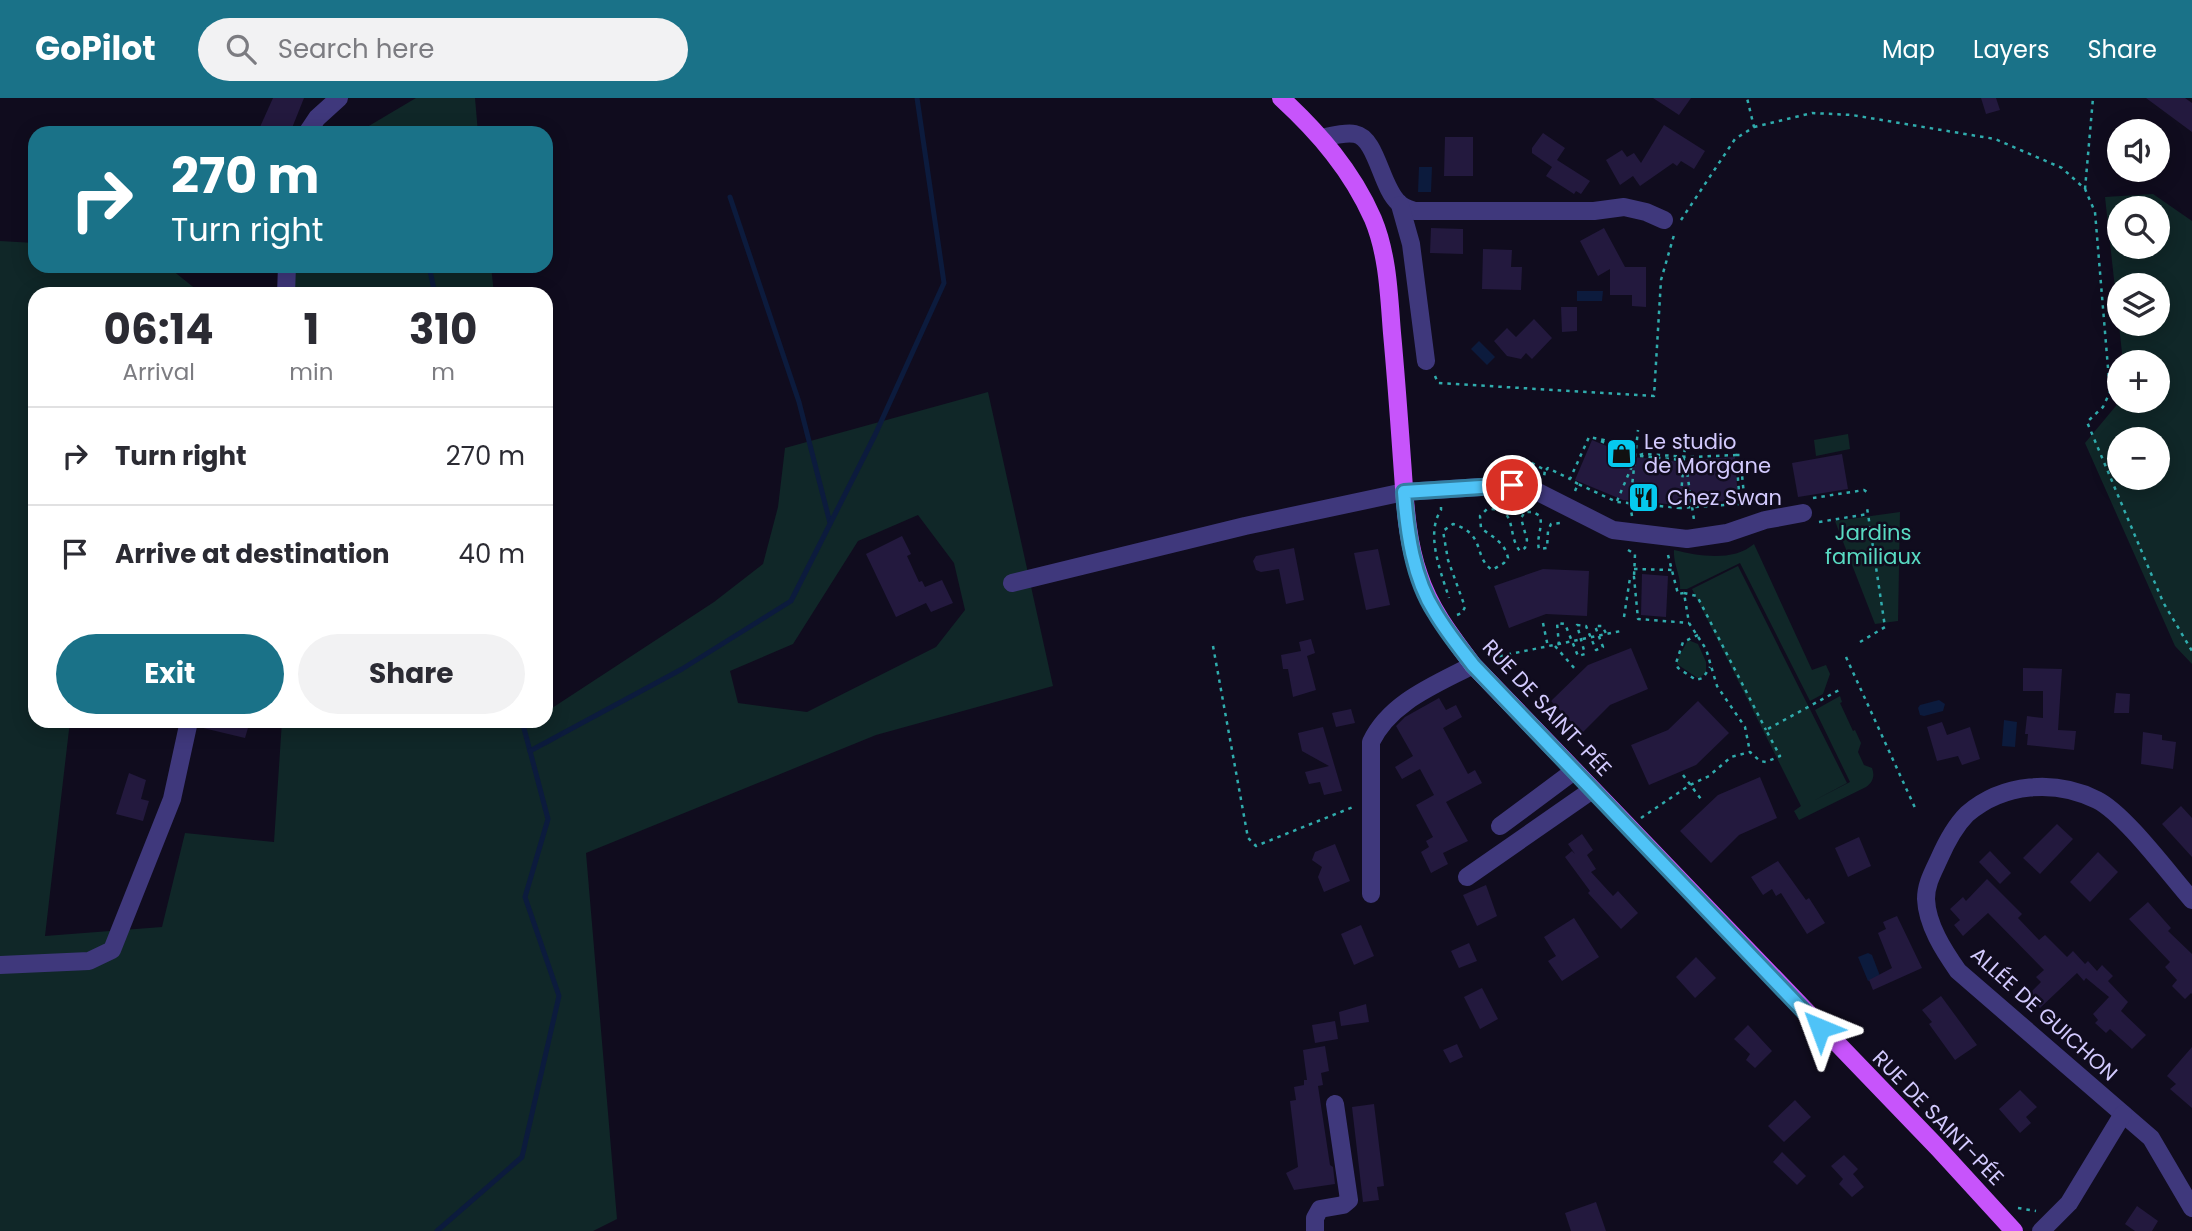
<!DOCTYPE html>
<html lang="en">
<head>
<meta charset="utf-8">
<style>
	body { margin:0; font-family:Poppins,sans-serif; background:#f2f2f3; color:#2b2b33; height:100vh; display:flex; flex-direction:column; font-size:26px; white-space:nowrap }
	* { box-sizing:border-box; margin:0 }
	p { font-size:23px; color:#7c7c81 }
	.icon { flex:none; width:38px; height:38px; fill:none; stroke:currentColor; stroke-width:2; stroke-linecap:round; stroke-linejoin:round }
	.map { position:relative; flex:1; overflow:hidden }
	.details { position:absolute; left:28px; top:189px; width:525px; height:441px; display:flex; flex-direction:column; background:#fff; border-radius:21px; box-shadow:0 4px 18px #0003 }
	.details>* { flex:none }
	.top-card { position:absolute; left:28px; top:28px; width:525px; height:147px; border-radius:21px; box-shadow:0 4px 18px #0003; background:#1a7288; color:#fff; overflow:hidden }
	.buttons { position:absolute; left:2107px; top:21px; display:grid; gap:14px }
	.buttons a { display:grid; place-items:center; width:63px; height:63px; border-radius:50%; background:#fff; box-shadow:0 4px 18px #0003; font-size:35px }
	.pin { position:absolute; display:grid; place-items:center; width:60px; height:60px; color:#fff; margin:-30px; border:4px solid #fff; border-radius:50%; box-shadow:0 2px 7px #0007 }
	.me { position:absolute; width:77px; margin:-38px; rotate:316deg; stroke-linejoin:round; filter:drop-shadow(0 0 5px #0008) }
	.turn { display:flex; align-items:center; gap:24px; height:147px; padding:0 28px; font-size:32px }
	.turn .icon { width:91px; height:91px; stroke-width:2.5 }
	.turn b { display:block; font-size:49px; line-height:60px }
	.eta { display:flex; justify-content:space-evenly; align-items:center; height:119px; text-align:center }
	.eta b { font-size:42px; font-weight:700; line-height:49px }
	.cta { display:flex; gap:14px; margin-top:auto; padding:14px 28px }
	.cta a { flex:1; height:80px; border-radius:42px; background:#1a7288; color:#fff; font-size:28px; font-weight:700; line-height:80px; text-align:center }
	.cta a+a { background:#f2f2f3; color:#2b2b33 }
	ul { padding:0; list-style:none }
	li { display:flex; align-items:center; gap:21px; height:98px; padding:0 28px; border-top:2px solid #e1e1e2 }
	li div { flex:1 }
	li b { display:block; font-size:26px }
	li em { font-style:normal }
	header { display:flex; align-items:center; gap:42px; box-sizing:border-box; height:98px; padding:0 35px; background:#1a7288; color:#fff }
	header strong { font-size:33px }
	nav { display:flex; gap:38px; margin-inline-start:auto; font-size:24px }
	.search { width:490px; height:63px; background:#f2f2f3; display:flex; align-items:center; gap:18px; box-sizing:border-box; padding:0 24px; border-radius:38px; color:#7c7c81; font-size:26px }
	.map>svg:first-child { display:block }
	.green { fill:#102728; fill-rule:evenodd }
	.water { fill:#0c1b3d }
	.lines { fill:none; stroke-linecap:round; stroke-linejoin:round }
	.stream { stroke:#0c1b3d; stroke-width:5 }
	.building { fill:#23193e }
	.path { stroke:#30acad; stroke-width:2.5; stroke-dasharray:3.5 5; stroke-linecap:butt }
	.minor { stroke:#3f387c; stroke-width:18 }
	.major { stroke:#c754fb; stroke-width:18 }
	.route-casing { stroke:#337fa1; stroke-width:18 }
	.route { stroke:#4fc3f7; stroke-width:12 }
	.labels { text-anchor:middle; stroke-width:5; stroke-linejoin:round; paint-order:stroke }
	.poi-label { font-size:21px; fill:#d3cafe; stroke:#100c1e; text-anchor:start }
	.park-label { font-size:21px; fill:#59dbc3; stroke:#100c1e }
	.street-label { font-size:21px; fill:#d3cafe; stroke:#100c1e }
</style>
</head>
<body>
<header>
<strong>GoPilot</strong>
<div class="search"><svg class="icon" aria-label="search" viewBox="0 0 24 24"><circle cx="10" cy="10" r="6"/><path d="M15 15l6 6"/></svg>Search here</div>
<nav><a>Map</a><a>Layers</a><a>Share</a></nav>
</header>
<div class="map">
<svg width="2192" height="1133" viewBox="0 0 2192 1133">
	<rect width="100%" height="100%" fill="#100c1e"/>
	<g class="green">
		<path d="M416 0H475L478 35H357Z"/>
		<path d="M2153 96 2192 123V566L2175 548 2085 345 2120 303H2158V264H2123L2105 99ZM2119 110H2158V149H2119ZM2119 187H2158V226H2119ZM2119 341H2158V380H2119Z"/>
		<path d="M0 143 35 145V168H167L202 196H35V623H70L45 838 162 829 185 735 274 744 282 623H546V614L714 504 763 466 778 409 785 350 988 294 1053 588 876 637 586 755 617 1121 593 1133H0ZM918 417 954 465 965 512 936 549 807 614 738 605 730 573 793 546 858 443Z"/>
		<path d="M294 168H491L494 196H288Z"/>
		<path d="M1848 336 1850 351 1816 358 1814 342Z"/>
		<path d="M1900 414 1898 523 1875 526 1835 423Z"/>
		<path d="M1754 446 1812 572 1826 567 1830 576 1823 596 1810 603 1740 465 1687 491H1680C1681 477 1673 467 1674 452 1699 458 1733 464 1754 446Z"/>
		<path d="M1738 468 1847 685 1813 703 1850 684 1815 612 1840 598 1842 604 1840 605 1853 633 1855 632 1861 645 1858 654 1864 667 1872 670C1875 678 1873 684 1866 689L1799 722 1794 713 1801 708 1692 491Z"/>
		<path d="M1688 542 1698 546 1706 564V574L1699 581 1677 566 1678 560Z"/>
	</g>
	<g class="water">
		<path d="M1419 69H1432L1431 94H1418Z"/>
		<path d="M1577 193H1603L1602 203H1577Z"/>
		<path d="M1479 243 1495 259 1487 267 1471 251Z"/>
		<path d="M1939 602 1945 606 1943 613 1924 618 1920 617 1918 610 1920 607Z"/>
		<path d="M2004 622 2017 624 2015 649 2002 648Z"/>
		<path d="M1868 855 1872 857 1880 878 1868 883 1858 859Z"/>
	</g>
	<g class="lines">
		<g class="stream">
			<path d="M730 99 799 304 830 425"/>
			<path d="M429 168 435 196"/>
			<path d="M522 623 530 653"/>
			<path d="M437 1133 522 1059 559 898 525 799 548 721 530 653 682 571 791 503 875 337 944 185 917 0"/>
		</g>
	</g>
	<g class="building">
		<path d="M273 0H304L290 35H273L260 29Z"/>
		<path d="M1653 0H1691L1679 17Z"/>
		<path d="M1981 0H1996L2000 12 1986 16Z"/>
		<path d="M2146 0H2185L2192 5V34Z"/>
		<path d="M1664 27 1705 53 1694 71 1681 63 1677 68 1673 65 1640 88 1633 78 1620 87 1606 62 1622 52 1627 59 1634 55 1641 65Z"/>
		<path d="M1543 35 1565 50 1557 62 1590 83 1581 96 1576 93 1574 96 1546 78 1552 69 1532 55V50Z"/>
		<path d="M1445 39H1473V78H1444Z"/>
		<path d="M1431 130 1463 131V156L1430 155Z"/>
		<path d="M1604 130 1625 169H1646V209L1632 208V197H1610V171L1598 178 1580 143Z"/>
		<path d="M1483 151 1512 152 1511 169H1522L1521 192 1482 191Z"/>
		<path d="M1561 209H1577V233L1562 234Z"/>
		<path d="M1534 221 1552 240 1532 261 1526 255 1521 261 1507 258 1494 243 1507 230 1516 239Z"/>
		<path d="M1592 342 1633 359 1691 365V362L1735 359 1738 402 1678 407 1623 402 1575 382Z"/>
		<path d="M1842 356 1848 391 1798 399 1792 365Z"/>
		<path d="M902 438 911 456 907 458 919 484 922 483 925 489 942 482 953 505 931 514 926 505 896 519 866 456Z"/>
		<path d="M1294 450 1304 502 1286 506 1279 471 1261 474 1256 472 1253 463 1256 458Z"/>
		<path d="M1378 451 1390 507 1366 512 1354 455Z"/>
		<path d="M1543 471 1589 473 1587 518 1546 516 1509 530 1494 488Z"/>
		<path d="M1642 476 1668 478 1666 519 1641 517Z"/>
		<path d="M1311 541 1315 555 1307 558 1316 592 1293 599 1288 571H1283L1281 557 1301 553 1299 544Z"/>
		<path d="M1631 550 1648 591 1610 607 1582 635 1551 603 1588 567Z"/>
		<path d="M2023 570 2062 571 2058 632 2076 633 2074 652 2027 647 2028 636H2025L2027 618 2043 620V593H2023Z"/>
		<path d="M2116 595 2130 596 2129 615H2114Z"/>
		<path d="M1439 600 1446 612 1456 607 1462 619 1443 630 1468 676 1475 672 1482 685 1446 704 1468 743 1443 755 1448 766 1431 775 1421 754 1429 749 1426 743 1433 739 1416 707 1434 697 1420 671 1402 681 1395 669 1413 658 1396 628 1405 619Z"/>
		<path d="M1698 603 1729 635 1696 667 1649 687 1631 647 1668 632Z"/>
		<path d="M1351 611 1355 625 1336 629 1332 615Z"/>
		<path d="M200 623H250L245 640 199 629Z"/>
		<path d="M1942 624 1947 637 1970 629 1980 661 1962 667 1958 658 1937 663 1927 629Z"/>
		<path d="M1323 629 1342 693 1324 697 1320 684 1309 686 1305 674 1329 668 1302 653 1298 635Z"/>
		<path d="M2143 634 2162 637V642L2176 644 2173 671 2141 666Z"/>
		<path d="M129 675 146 682 141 701 149 703 143 723 116 716Z"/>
		<path d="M1760 679 1777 720 1739 737 1711 765 1680 733 1718 697Z"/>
		<path d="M2181 708 2192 720V759L2162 726Z"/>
		<path d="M2057 726 2073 741 2040 776 2023 760Z"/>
		<path d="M1582 736 1593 752 1587 757 1596 771 1591 774 1613 798 1618 793 1638 815 1621 831 1588 795 1590 793 1565 759 1572 753 1575 756 1568 746Z"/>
		<path d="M1859 739 1871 768 1848 779 1835 750Z"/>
		<path d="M1335 746 1350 783 1324 794 1318 779 1322 769 1312 762 1315 754Z"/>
		<path d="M1990 753 2011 775 2000 786 1979 764Z"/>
		<path d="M2098 754 2118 774 2090 804 2070 784Z"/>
		<path d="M1778 763 1806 802 1809 800 1825 825 1807 836 1781 795 1776 798 1772 791 1763 797 1751 779Z"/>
		<path d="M1987 781 2022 816 2018 820 2039 842 2045 837 2067 859 2073 853 2085 866 2088 863 2097 873 2102 867 2113 878 2108 883 2128 904 2121 913 2146 937 2132 951 2110 931 2106 935 2095 925 2098 922 2093 916 2109 899 2086 880 2084 883 2077 875 2040 910 2028 897 2041 884 2036 879 2044 872 1988 815 1963 838 1954 827 1960 822 1950 811 1963 799 1966 803Z"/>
		<path d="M1486 787 1497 818 1477 828 1463 797Z"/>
		<path d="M2148 804 2171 830 2168 833 2192 856V896L2191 895 2185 901 2172 888 2177 882 2165 869 2170 864 2129 821Z"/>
		<path d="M1897 818 1922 870 1873 892 1869 882 1892 870 1878 835 1886 831 1883 824Z"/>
		<path d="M1574 820 1599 859 1562 883 1548 863 1556 858 1544 839Z"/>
		<path d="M1361 827 1374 858 1354 867 1341 836Z"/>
		<path d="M1469 845 1477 863 1459 870 1451 853Z"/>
		<path d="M1696 859 1716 880 1695 900 1676 879Z"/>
		<path d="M1482 890 1498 921 1480 931 1464 899Z"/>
		<path d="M1941 898 1977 947 1955 962 1929 926 1932 924 1922 912Z"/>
		<path d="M1366 906 1369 924 1341 928 1339 914Z"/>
		<path d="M1335 923 1338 941 1315 945 1312 927Z"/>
		<path d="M1748 927 1772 953 1755 970 1746 962 1750 956 1734 941Z"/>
		<path d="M1457 946 1463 959 1450 965 1443 952Z"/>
		<path d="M1325 948 1329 973 1321 975 1323 987 1318 988 1330 1067 1333 1069 1335 1086 1294 1092 1286 1075 1298 1069 1290 1003 1296 1002 1294 989 1304 987V982H1307L1303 952Z"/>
		<path d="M2192 949V1010L2170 991 2176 986 2167 978Z"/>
		<path d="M2020 992 2037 1009 2026 1019 2031 1025 2020 1035 1999 1011Z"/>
		<path d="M1795 1002 1811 1019 1784 1044 1768 1028Z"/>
		<path d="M1374 1006 1384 1088 1377 1089 1379 1102 1363 1104 1352 1009Z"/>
		<path d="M1782 1054 1806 1078 1797 1087 1773 1064Z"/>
		<path d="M1844 1057 1858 1071 1853 1076 1864 1089 1852 1099 1839 1086 1843 1081 1831 1068Z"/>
		<path d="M1596 1104 1606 1133H1571L1565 1115Z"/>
		<path d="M2137 1108 2158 1123 2152 1133H2135L2125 1126Z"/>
	</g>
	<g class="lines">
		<g class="path">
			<path d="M1754 29 1812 15 1852 17 1995 41 2062 70 2085 91 2095 114 2110 294 2103 309 2087 324 2163 504 2192 553"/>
			<path d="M2085 91 2093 0"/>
			<path d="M1681 122 1735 41 1754 29 1747 0"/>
			<path d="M1435 278 1438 285 1654 298 1661 182 1674 137"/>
			<path d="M1601 343 1620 352"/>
			<path d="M1736 357H1740L1745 407"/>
			<path d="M1640 358 1681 362V358"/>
			<path d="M1524 361 1545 372 1544 379"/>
			<path d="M1686 367 1694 422"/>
			<path d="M1546 372 1548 370 1570 381"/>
			<path d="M1578 386 1570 381 1589 339 1604 342 1636 358 1643 356 1691 359 1736 357 1740 406 1680 410"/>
			<path d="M1575 393 1578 386 1617 404 1680 410 1686 335"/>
			<path d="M1813 400 1864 392 1867 394"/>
			<path d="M1617 403 1635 361"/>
			<path d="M1441 409V412C1425 436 1441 474 1449 500"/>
			<path d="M1632 418 1630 407 1638 332"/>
			<path d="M1819 424 1868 416 1867 410"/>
			<path d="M1628 452 1635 456 1634 479"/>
			<path d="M1668 457 1678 496 1684 495 1689 525 1706 551 1717 588 1745 629 1750 654"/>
			<path d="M1634 471 1673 472"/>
			<path d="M1684 495 1697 498 1766 632"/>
			<path d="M1457 517 1462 515 1465 509 1448 462 1443 433 1453 426C1487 437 1472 457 1492 472L1504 465 1508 460C1505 444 1492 439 1481 430L1480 418 1487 411C1519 409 1506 436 1520 453L1525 450 1527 442 1521 420 1525 414H1533L1540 418C1543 430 1536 440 1539 451L1547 450 1548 433 1551 426 1561 425"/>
			<path d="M1624 519 1630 480 1634 479 1638 521 1689 525"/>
			<path d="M1543 525 1548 549"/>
			<path d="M1698 537 1683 544 1676 565 1678 570 1696 582 1703 580 1710 569"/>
			<path d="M1860 544 1885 529 1868 416"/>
			<path d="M1559 547 1557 525 1565 526 1578 558 1585 556 1577 527 1586 528 1596 552 1603 549 1595 528H1602L1607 537"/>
			<path d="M1213 548 1248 740 1256 748 1353 709"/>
			<path d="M1555 548 1575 571"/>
			<path d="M1846 559 1916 712"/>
			<path d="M1491 560 1621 533"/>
			<path d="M1683 677 1701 701"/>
			<path d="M1641 720 1690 687 1709 678 1731 659 1750 654 1760 663 1766 664 1780 658 1766 632 1841 591"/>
			<path d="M2018 1110 2036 1113"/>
		</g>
		<g class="minor">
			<path d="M307 35 317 20 339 0"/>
			<path d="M1321 40C1332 38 1344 34 1355 36 1377 40 1381 90 1399 105 1403 109 1409 111 1414 113H1594L1624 109 1646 114 1664 122"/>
			<path d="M1400 107 1411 146 1426 263"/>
			<path d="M286 196 287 168"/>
			<path d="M1012 485 1245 428 1404 394 1512 387 1534 392 1613 432 1687 441 1727 435 1765 422 1803 415"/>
			<path d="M1500 728 1574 673"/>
			<path d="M1467 779 1592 692"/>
			<path d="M1371 796V644C1390 604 1435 587 1473 567"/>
			<path d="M2192 802C2169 776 2125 716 2097 702 2055 681 2003 685 1967 716 1955 728 1946 745 1939 761 1933 774 1926 786 1926 801 1927 827 1944 853 1958 873L2151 1040 2192 1110"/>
			<path d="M0 867 89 863 112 852 172 701 189 623"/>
			<path d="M1315 1133V1120L1320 1111 1343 1107 1349 1102 1335 1006"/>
			<path d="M2041 1133 2069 1105 2123 1016"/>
		</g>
		<path class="major" d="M1281 0C1319 35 1352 73 1373 121 1388 157 1389 198 1392 235 1396 278 1399 320 1402 362 1405 401 1406 440 1419 477 1430 511 1452 539 1473 567L1937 1049 2014 1133"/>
	</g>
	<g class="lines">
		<defs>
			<path id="route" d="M1512 387 1404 394C1407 434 1413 480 1435 514 1446 533 1460 550 1473 567L1820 930"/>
		</defs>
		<use href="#route" class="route-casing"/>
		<use href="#route" class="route"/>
	</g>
	<defs>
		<symbol id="shop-square" viewBox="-11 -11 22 22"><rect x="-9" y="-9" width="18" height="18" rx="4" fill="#05c9ef" stroke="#100c1e"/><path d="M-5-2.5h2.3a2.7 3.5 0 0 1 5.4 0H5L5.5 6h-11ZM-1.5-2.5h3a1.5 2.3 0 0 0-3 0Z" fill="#111"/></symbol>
		<symbol id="restaurant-square" viewBox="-11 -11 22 22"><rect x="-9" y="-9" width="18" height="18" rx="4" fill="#05c9ef" stroke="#100c1e"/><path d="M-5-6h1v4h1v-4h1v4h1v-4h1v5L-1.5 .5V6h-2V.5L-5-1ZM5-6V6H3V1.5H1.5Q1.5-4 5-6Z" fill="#111"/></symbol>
	</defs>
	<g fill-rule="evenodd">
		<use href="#shop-square" x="1604" y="338" width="35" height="35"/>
		<use href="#restaurant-square" x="1626" y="382" width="35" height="35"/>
	</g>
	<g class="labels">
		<g class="poi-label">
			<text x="1644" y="351">Le studio<tspan x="1644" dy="24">de Morgane</tspan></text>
			<text x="1667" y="407">Chez Swan</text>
		</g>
		<g class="park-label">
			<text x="1873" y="442">Jardins<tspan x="1873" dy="24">familiaux</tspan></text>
		</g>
		<g class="street-label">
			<text transform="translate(1547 610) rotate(47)" y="7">RUE DE SAINT-PÉE</text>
			<text transform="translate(2044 916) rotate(42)" y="7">ALLÉE DE GUICHON</text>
			<text transform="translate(1938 1020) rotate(46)" y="7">RUE DE SAINT-PÉE</text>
		</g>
	</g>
</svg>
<div class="buttons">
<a><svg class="icon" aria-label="sound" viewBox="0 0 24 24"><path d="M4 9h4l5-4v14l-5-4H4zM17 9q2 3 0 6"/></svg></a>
<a><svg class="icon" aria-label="search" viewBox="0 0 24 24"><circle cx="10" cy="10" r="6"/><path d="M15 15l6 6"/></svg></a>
<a><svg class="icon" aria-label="layers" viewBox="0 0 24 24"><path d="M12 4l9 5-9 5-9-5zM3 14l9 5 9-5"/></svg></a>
<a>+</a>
<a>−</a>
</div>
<div class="pin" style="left:1512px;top:387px;background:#d93025"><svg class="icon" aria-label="arrive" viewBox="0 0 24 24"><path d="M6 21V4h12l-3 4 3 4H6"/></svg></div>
<svg class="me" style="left:1820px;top:930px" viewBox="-20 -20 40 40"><path d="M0-17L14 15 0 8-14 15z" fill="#4fc3f7" stroke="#fff" stroke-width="4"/></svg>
<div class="top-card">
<div class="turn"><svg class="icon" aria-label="right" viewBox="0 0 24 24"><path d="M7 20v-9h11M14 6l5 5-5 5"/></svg><div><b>270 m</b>Turn right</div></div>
</div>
<section class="details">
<div class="eta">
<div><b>06:14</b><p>Arrival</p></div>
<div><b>1</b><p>min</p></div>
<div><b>310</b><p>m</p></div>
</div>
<ul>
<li><svg class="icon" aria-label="right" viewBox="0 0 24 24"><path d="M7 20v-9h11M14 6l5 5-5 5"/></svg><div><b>Turn right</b></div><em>270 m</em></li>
<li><svg class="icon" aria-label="arrive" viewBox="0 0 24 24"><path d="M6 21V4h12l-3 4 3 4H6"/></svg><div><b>Arrive at destination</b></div><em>40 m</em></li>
</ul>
<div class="cta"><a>Exit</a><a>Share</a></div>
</section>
</div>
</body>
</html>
